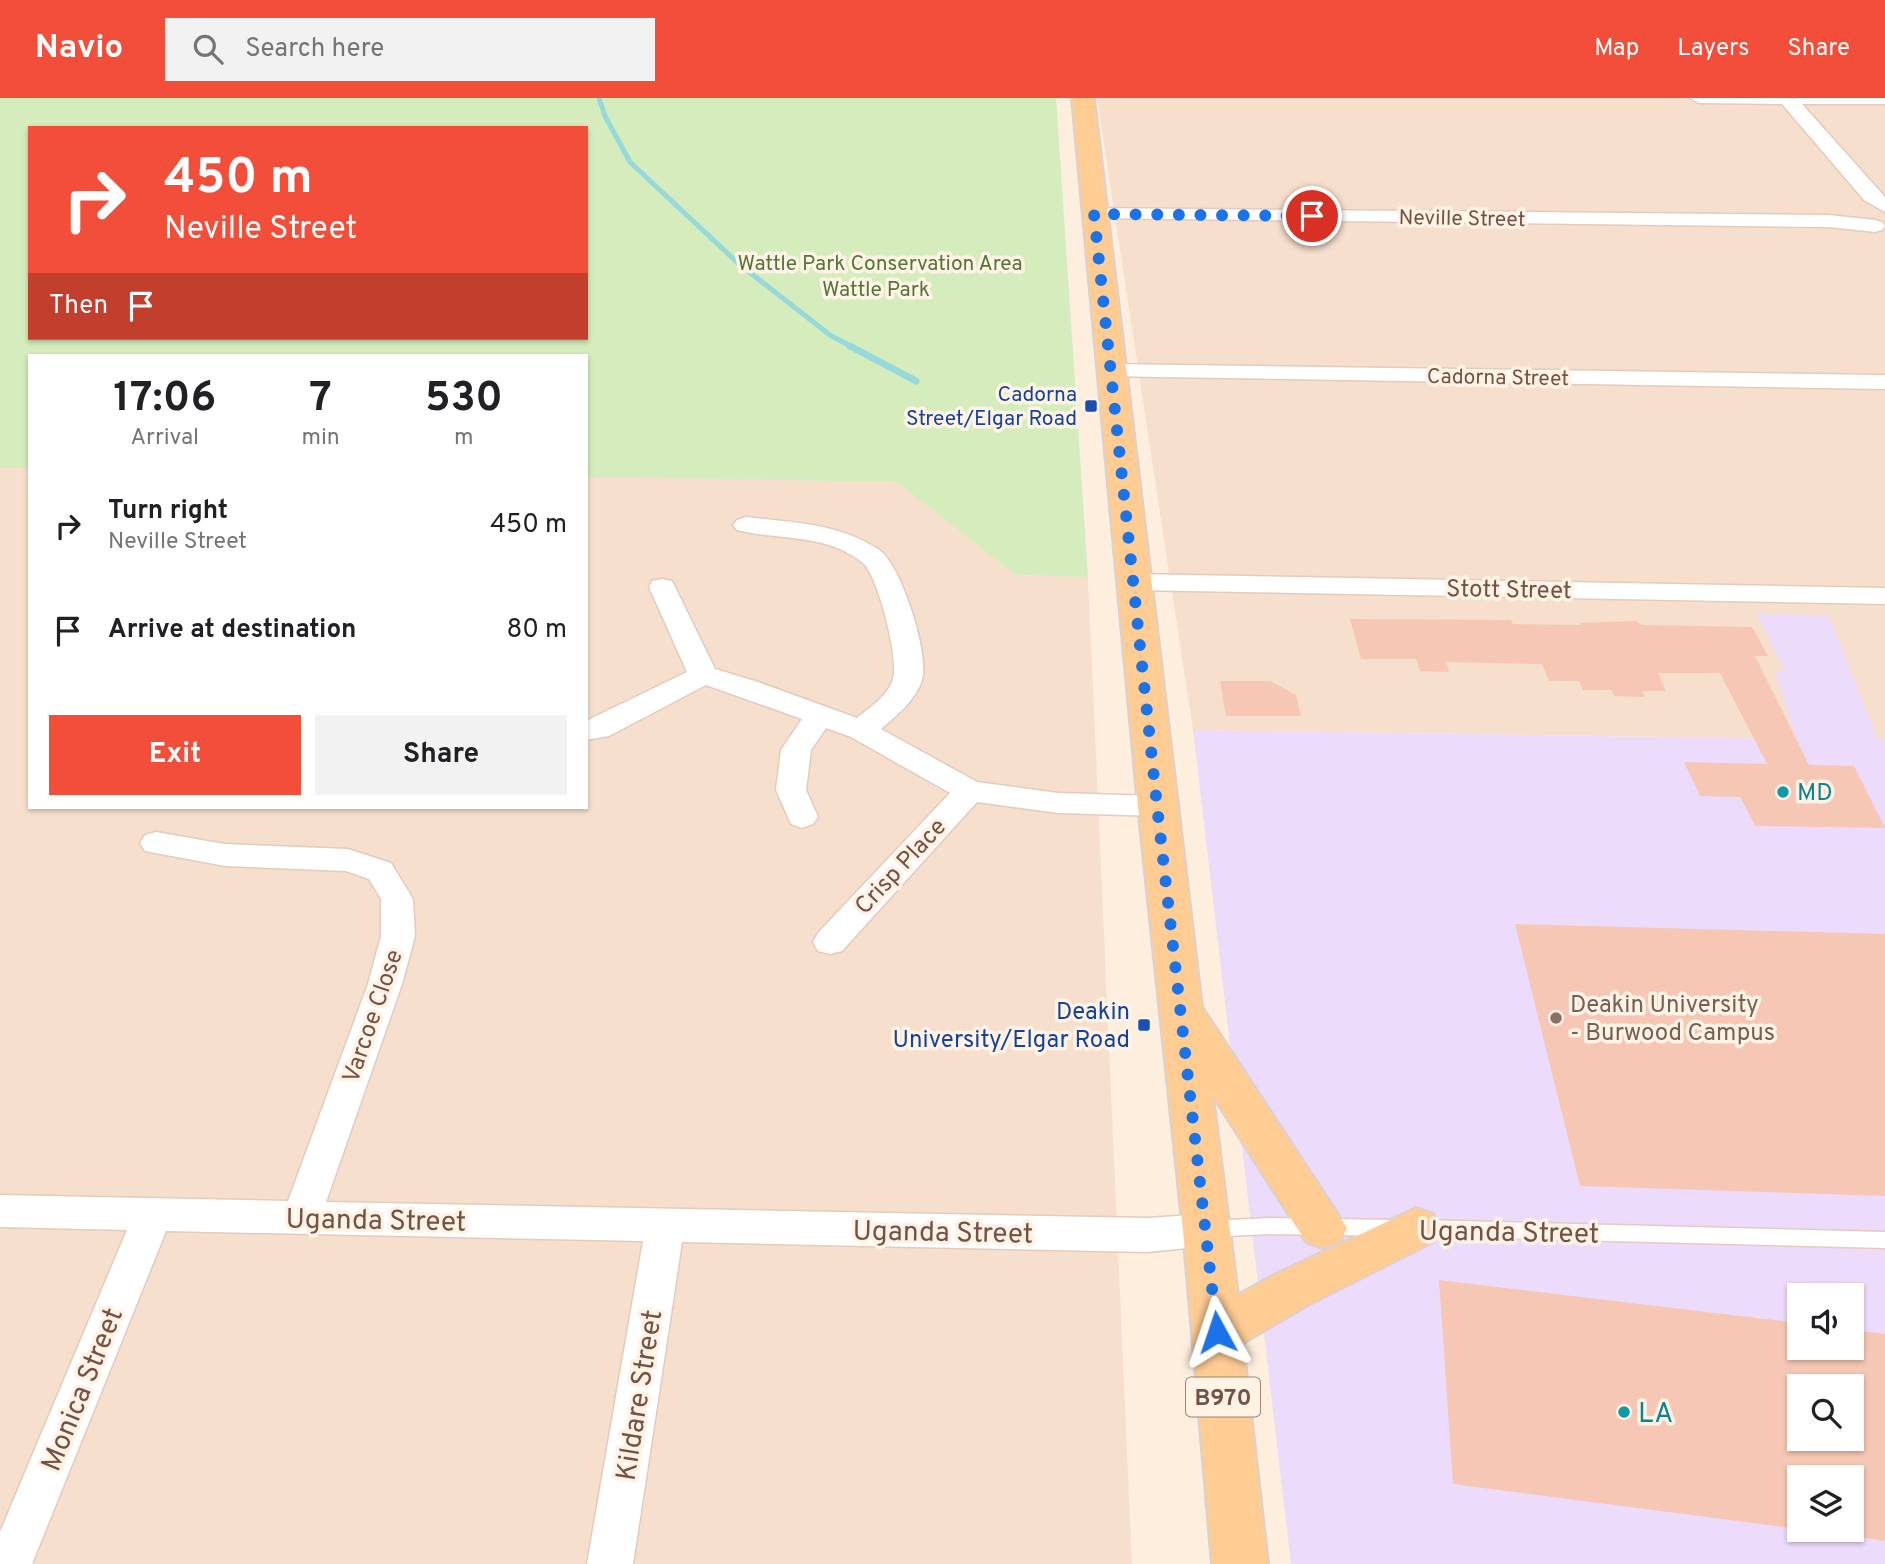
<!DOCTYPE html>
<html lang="en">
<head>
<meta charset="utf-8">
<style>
	body { margin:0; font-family:Overpass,sans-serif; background:#f2f2f2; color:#202124; height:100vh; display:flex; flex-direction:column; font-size:26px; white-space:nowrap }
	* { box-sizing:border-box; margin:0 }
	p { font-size:23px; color:#757577 }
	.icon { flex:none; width:38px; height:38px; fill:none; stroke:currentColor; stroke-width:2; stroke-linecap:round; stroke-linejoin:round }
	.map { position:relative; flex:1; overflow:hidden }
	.panel { position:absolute; left:28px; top:256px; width:560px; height:455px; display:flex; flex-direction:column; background:#fff; border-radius:0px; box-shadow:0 2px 5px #0004 }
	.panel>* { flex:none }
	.guide { position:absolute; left:28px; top:28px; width:560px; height:214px; border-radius:0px; box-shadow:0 2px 5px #0004; background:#f34e39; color:#fff; overflow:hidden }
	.fabs { position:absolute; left:1787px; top:1185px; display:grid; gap:14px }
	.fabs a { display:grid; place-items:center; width:77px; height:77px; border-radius:0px; background:#fff; box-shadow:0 2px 5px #0004; font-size:35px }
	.pin { position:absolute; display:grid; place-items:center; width:60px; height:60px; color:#fff; margin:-30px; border:4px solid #fff; border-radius:50%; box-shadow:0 2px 7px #0007 }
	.me { position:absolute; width:77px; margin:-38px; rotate:355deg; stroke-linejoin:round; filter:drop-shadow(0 0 5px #0008) }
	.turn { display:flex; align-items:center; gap:24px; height:147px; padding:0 21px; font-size:32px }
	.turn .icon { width:91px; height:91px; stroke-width:2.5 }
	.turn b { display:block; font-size:49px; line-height:60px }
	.then { display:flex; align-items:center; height:66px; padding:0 21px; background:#0003; gap:14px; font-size:26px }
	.eta { display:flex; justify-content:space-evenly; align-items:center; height:119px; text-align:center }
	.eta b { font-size:42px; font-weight:700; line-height:49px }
	.cta { display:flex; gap:14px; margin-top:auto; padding:14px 21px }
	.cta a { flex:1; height:80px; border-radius:0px; background:#f34e39; color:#fff; font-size:28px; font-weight:700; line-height:80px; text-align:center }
	.cta a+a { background:#f2f2f2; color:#202124 }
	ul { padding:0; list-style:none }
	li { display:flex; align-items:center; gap:21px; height:105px; padding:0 21px }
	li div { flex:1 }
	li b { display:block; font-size:26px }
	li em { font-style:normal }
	header { display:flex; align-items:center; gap:42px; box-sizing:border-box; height:98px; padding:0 35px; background:#f34e39; color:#fff }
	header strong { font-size:33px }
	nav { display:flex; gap:38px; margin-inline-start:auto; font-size:24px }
	.search { width:490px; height:63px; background:#f2f2f2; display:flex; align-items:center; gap:18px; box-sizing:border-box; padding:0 24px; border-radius:0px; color:#757577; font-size:26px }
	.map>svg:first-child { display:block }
	.residential { fill:#f6dfcc }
	.education { fill:#ecdbfa; fill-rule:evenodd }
	.green { fill:#d5ecbc; fill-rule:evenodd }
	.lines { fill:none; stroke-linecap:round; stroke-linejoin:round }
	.stream-far1 { stroke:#97d8db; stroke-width:5 }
	.stream { stroke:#97d8db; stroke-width:7 }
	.building { fill:#f6c7b4; fill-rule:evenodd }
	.service-casing { stroke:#e4cbbd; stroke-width:3 }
	.minor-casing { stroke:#e4cbbd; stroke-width:3 }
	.primary-casing { stroke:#dbd2cf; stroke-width:4 }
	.service { fill:#fff; fill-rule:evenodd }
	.minor { fill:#fff; fill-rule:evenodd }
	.primary { fill:#ffcc94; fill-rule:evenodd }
	.route { stroke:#1a73e8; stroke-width:12; stroke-dasharray:0 21.6 }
	.transit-dot { fill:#1a4fb4; stroke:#fff3e6; stroke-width:2.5 }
	.culture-dot { fill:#0f9aa8; stroke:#fff3e6; stroke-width:2.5 }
	.education-dot { fill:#8d6e63; stroke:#fff3e6; stroke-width:2.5 }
	.labels { text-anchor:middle; stroke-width:7; stroke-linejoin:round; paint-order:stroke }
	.far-street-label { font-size:21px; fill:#765145; stroke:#fff3e6 }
	.far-park-label { font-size:21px; fill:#527739; stroke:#fff3e6 }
	.far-transit-label { font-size:21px; fill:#164399; stroke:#fff3e6; text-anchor:end }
	.shield { fill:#fff3e6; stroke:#9f8275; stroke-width:2 }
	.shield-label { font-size:23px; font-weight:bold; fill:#765145 }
	.street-label { font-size:24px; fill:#765145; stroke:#fff3e6 }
	.culture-label { font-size:24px; fill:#0d838f; stroke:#fff3e6; text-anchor:start }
	.education-label { font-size:24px; fill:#785e54; stroke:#fff3e6; text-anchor:start }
	.transit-label { font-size:24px; fill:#164399; stroke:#fff3e6; text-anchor:end }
	.near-street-label { font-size:28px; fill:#765145; stroke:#fff3e6 }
	.near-culture-label { font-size:28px; fill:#0d838f; stroke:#fff3e6; text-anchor:start }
</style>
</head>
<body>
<header>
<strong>Navio</strong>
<div class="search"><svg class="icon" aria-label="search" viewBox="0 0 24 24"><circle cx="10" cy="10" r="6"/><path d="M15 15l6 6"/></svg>Search here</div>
<nav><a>Map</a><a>Layers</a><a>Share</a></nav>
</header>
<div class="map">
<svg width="1885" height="1466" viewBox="0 0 1885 1466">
	<rect width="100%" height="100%" fill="#feeede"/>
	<g class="residential">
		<path d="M1097 0H1885V642L1193 632Z"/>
		<path d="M0 367H30V709H586V378L897 384 1016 477 1088 479 1132 1466H0Z"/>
	</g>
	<path class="education" d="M1757 516 1829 517 1878 642H1885V1466H1291L1193 632 1796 641 1775 574 1785 573ZM1799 1197H1852V1250H1799ZM1799 1288H1852V1340H1799ZM1799 1379H1852V1432H1799Z"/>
	<path class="green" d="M0 0H1056L1088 479 1016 477 897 384 586 379V257H30V370H0ZM30 30H586V240H30Z"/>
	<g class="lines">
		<path class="stream-far1" d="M599 0 605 18 630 64 739 166 830 237 854 250"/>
		<path class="stream" d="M850 248 916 283"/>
	</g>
	<g class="building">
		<path d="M1350 521 1511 522 1513 526 1581 527 1580 525 1635 523 1642 527 1752 529 1768 558H1755L1809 667 1854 668 1885 730 1755 728 1740 699 1700 698 1684 664 1767 666 1720 575H1658L1666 593H1642L1645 599 1614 598 1612 592H1583L1579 583H1549L1542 566 1446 564 1449 574 1420 573 1416 561H1361Z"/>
		<path d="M1220 583H1270L1296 597 1301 618H1226Z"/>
		<path d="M1515 826 1885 836V1098L1580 1088Z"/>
		<path d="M1439 1182 1799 1225V1250H1852V1232L1885 1236V1443L1852 1438V1379H1799V1431L1453 1386ZM1799 1288H1852V1340H1799Z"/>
	</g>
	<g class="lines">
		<defs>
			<g id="service">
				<path d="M1269 1120 1393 1122 1400 1124 1403 1130 1400 1136 1393 1138 1269 1136 1209 1139 1202 1137 1199 1131 1202 1125 1209 1123Z"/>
				<path d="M1419 1122 1885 1134V1150L1419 1138 1412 1136 1409 1130 1412 1124Z"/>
			</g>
			<g id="minor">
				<path d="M1690 0H1885V6H1802L1885 99V114L1864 102 1782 6 1699 5Z"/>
				<path d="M1095 110 1829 117 1875 122 1882 124 1885 128 1882 132 1875 134 1829 129 1088 120 1085 116 1088 112Z"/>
				<path d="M1112 266 1885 277V291L1104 278 1101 273 1104 268Z"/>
				<path d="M746 419C787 424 834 425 871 447 877 450 883 454 887 460 904 481 929 555 922 582 916 602 896 618 881 631L977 684 1058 695 1157 698 1168 701 1173 708 1168 715 1157 718 1058 715 977 704 842 853 830 856 818 853 813 844 818 835 950 695 851 639 826 630 811 652 806 692 818 719 813 726 802 730 791 726 776 692 781 652 802 621 706 587 609 638 586 642V623L687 574 649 489 652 483 662 481 672 483 675 489 715 571 758 584 857 620C869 610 889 597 893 581 899 560 879 484 865 467 859 461 850 456 842 452 809 437 772 441 737 432L733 427 737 422Z"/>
				<path d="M1133 476 1885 490V506L1133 492 1124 490 1120 484 1124 478Z"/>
				<path d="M156 734 225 746 348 751 391 765 413 801 415 838 402 886 326 1104 1148 1120 1207 1116 1221 1120 1227 1132 1221 1144 1207 1148 1148 1154 682 1144 633 1466H587L643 1143 166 1133 32 1466H0V1434L127 1132 0 1129V1097L288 1103 368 886 381 838V801L369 781 346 773 225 768 145 753 140 745 145 737Z"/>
			</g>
			<path id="primary" d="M1072 0H1094L1202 909 1347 1130 1340 1144 1323 1150 1306 1144 1213 998 1238 1197 1272 1178 1416 1110 1433 1116 1440 1130 1433 1144 1306 1208 1243 1245 1268 1466H1212L1183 1132 1138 708Z"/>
		</defs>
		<use href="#service" class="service-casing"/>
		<use href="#minor" class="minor-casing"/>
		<use href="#primary" class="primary-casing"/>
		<use href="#service" class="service"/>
		<use href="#minor" class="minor"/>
		<use href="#primary" class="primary"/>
	</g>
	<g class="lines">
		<path class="route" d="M1217 1234 1157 708 1094 116 1312 118"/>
	</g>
	<g class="transit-dot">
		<rect x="1084" y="301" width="14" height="14" rx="3.5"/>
		<rect x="1137" y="920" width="14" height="14" rx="3.5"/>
	</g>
	<g class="culture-dot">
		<circle cx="1783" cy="694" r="7"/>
		<circle cx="1624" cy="1314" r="7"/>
	</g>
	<circle class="education-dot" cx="1556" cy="920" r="7"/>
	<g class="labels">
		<g class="far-street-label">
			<text transform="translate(1462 120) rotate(1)" y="7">Neville Street</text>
			<text transform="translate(1498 279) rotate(1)" y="7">Cadorna Street</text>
		</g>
		<g class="far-park-label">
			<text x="880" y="172">Wattle Park Conservation Area</text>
			<text x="876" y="198">Wattle Park</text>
		</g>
		<g class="far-transit-label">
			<text x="1077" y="303">Cadorna<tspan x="1077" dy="24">Street/Elgar Road</tspan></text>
		</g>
		<rect class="shield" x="1186" y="1279.5" width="74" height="39" rx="5"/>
		<g class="shield-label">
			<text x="1223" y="1307">B970</text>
		</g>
		<g class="street-label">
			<text transform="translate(1509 491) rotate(1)" y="8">Stott Street</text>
			<text transform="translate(900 768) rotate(-47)" y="8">Crisp Place</text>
			<text transform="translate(372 918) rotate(-71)" y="8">Varcoe Close</text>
		</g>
		<g class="culture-label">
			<text x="1797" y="702">MD</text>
		</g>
		<g class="education-label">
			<text x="1570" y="914">Deakin University<tspan x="1570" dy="28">- Burwood Campus</tspan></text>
		</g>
		<g class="transit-label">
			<text x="1130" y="921">Deakin<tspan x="1130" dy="28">University/Elgar Road</tspan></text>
		</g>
		<g class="near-street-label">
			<text transform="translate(376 1121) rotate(1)" y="10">Uganda Street</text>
			<text transform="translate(943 1133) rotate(1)" y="10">Uganda Street</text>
			<text transform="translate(1509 1133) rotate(1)" y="10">Uganda Street</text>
			<text transform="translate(81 1291) rotate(-68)" y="10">Monica Street</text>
			<text transform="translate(638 1297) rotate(-81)" y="10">Kildare Street</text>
		</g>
		<g class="near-culture-label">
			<text x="1638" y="1324">LA</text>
		</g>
	</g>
</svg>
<div class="fabs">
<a><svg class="icon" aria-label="sound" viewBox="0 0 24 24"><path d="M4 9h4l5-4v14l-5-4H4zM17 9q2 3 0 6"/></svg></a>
<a><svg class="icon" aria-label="search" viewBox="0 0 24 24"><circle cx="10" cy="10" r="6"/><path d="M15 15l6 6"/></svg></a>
<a><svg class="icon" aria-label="layers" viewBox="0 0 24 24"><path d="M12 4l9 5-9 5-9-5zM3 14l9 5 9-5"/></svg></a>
</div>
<div class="pin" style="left:1312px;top:118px;background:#d93025"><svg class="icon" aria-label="arrive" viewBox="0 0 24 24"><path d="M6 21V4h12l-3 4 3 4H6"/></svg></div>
<svg class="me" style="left:1217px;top:1234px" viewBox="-20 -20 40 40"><path d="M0-17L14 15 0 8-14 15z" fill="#1a73e8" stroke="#fff" stroke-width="4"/></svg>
<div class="guide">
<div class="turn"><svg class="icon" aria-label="right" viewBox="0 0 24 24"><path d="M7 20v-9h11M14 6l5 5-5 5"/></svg><div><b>450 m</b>Neville Street</div></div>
<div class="then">Then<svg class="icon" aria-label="arrive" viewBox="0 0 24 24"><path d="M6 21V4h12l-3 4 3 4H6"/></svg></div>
</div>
<section class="panel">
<div class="eta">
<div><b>17:06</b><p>Arrival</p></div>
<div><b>7</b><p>min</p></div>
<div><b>530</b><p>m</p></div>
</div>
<ul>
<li><svg class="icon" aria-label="right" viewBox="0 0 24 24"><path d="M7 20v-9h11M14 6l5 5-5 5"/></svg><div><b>Turn right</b><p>Neville Street</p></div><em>450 m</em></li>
<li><svg class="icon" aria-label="arrive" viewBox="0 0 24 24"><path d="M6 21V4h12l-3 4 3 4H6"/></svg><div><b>Arrive at destination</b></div><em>80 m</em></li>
</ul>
<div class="cta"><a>Exit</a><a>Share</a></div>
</section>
</div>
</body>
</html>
